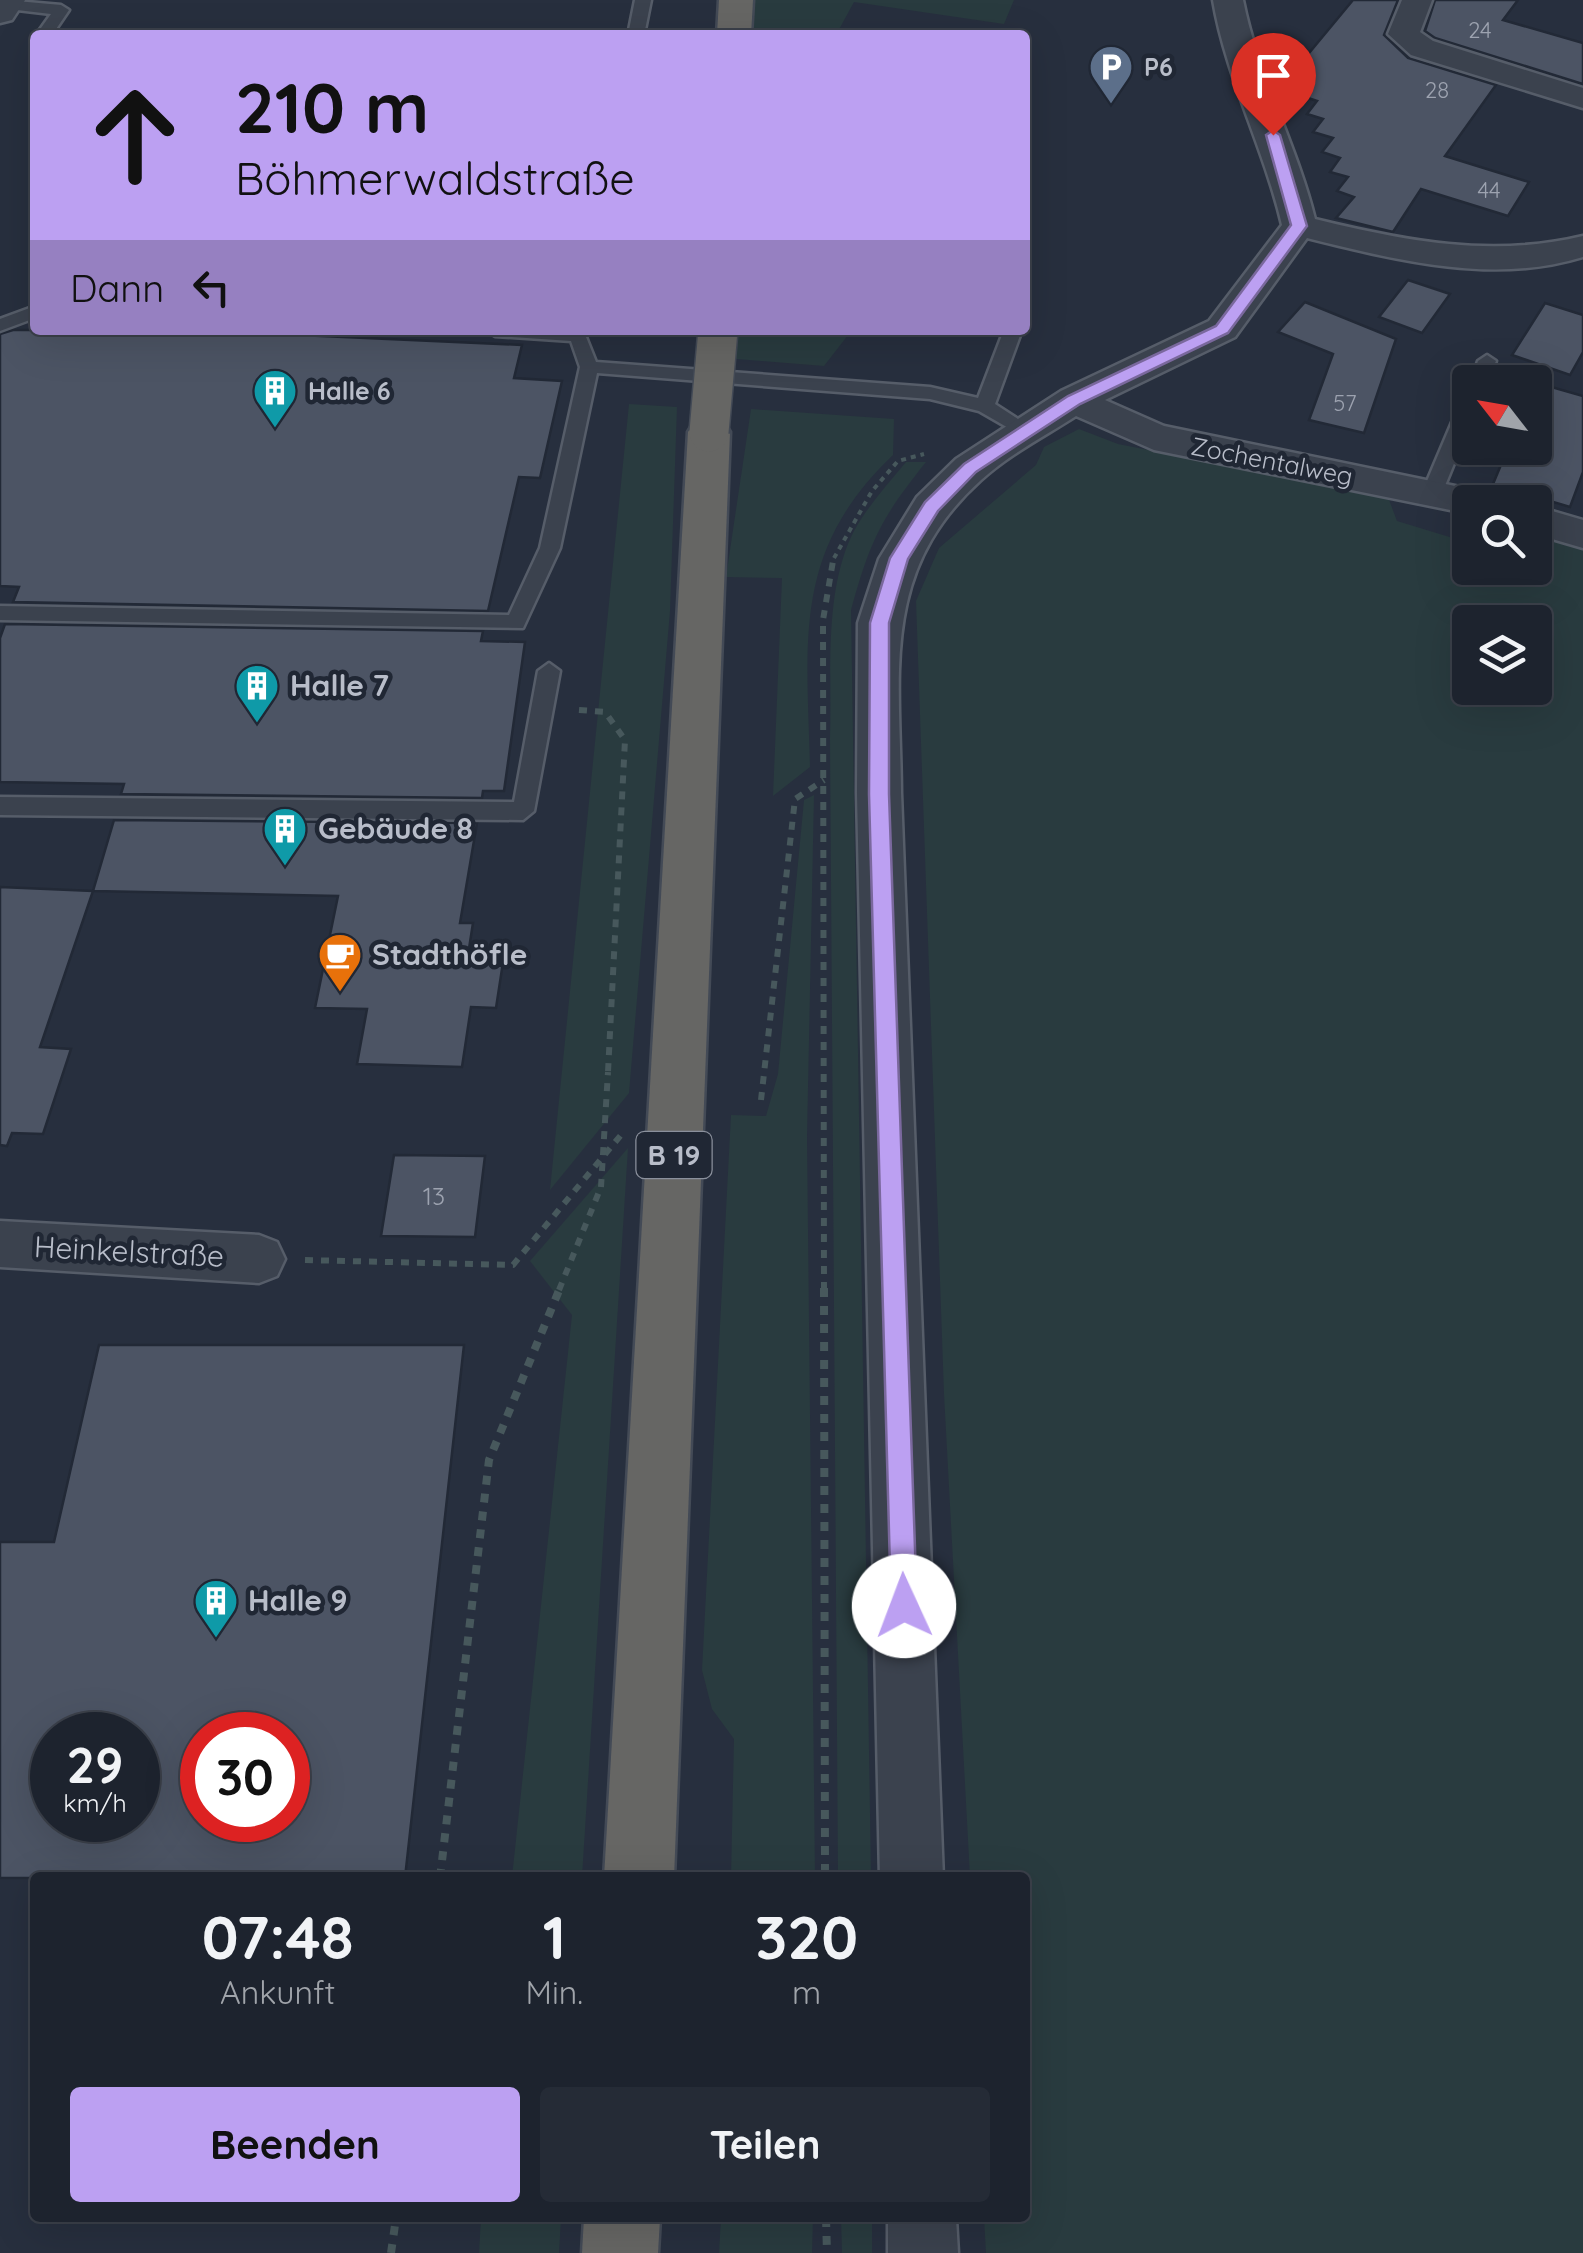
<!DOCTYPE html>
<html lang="de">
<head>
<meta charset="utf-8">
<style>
	body { margin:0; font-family:Quicksand,sans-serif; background:#252b36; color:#f1f3f6; height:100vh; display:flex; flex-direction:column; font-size:38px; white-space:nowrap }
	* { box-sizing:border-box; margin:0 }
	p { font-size:32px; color:#a0a4aa }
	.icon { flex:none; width:55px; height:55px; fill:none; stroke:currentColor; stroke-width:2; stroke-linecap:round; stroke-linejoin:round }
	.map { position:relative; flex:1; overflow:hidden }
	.side { position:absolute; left:30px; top:1872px; width:1000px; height:350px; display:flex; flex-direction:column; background:#1d232e; border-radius:10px; box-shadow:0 10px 40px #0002,0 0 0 2px #3b404a }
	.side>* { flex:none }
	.guide { position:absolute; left:30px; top:30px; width:1000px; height:305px; border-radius:10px; box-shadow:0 10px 40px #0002,0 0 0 2px #3b404a; background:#bca0f2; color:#111; overflow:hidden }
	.needle { width:65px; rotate:301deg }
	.controls { position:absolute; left:1452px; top:365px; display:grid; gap:20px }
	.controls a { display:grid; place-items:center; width:100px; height:100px; border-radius:10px; background:#1d232e; box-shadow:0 10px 40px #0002,0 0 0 2px #3b404a; font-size:50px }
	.speed { position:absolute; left:30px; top:1712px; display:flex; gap:20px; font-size:50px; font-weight:700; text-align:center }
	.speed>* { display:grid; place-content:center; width:130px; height:130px; border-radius:50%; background:#1d232e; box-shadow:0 10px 40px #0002,0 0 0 2px #3b404a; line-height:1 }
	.speed small { font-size:25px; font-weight:400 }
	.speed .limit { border:15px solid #d22; background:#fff; color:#111 }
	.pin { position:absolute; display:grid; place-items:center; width:85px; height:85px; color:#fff; margin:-102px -42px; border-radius:50% 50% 50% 0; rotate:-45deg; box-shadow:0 0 10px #0007 }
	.pin .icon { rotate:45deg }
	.me { position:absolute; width:110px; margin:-55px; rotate:358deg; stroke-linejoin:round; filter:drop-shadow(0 0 8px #0008) }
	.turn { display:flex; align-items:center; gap:35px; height:210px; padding:0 40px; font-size:45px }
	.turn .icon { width:130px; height:130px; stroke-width:2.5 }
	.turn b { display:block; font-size:70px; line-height:85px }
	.then { display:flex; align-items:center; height:95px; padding:0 40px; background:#0003; gap:20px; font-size:38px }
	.eta { display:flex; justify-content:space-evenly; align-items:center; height:170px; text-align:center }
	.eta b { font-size:60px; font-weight:800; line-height:70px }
	.primary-button { display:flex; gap:20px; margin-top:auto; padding:20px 40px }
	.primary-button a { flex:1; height:115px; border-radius:10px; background:#bca0f2; color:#111; font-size:40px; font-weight:800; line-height:115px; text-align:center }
	.primary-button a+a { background:#252b36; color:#f1f3f6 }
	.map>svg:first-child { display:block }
	.green { fill:#293b3f; fill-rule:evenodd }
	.building { fill:#4c5464; stroke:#222936; stroke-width:2.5; fill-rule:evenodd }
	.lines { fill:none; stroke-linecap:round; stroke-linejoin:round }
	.service-casing { stroke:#565d69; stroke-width:5 }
	.minor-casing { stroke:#565d69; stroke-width:5 }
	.tertiary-casing { stroke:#565d69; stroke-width:5 }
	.trunk-casing { stroke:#434a56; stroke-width:5 }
	.path-far2 { stroke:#47585c; stroke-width:4; stroke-dasharray:5 5; stroke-linecap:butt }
	.path-far1 { stroke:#47585c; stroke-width:6; stroke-dasharray:8 8; stroke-linecap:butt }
	.path { stroke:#47585c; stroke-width:8; stroke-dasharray:9 9; stroke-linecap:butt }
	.service { fill:#3b424e; fill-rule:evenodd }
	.minor { fill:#3b424e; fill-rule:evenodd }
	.tertiary { fill:#3b424e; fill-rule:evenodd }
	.trunk { fill:#666664; fill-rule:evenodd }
	.trunk-bridge-casing { stroke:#434a56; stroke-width:42; stroke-linecap:butt }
	.path-bridge { stroke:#47585c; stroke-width:6; stroke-dasharray:8 8; stroke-linecap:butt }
	.trunk-bridge { stroke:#666664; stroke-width:39 }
	.route { fill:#bca0f2; stroke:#7a689d; stroke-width:2.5 }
	.labels { text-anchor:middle; stroke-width:9; stroke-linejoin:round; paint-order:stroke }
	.far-number-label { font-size:22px; fill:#9da3b0 }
	.far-poi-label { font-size:25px; font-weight:bold; fill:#b8bdc9; stroke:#202734; text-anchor:start }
	.far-street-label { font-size:25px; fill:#b8bdc9; stroke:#202734 }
	.number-label { font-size:25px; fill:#9da3b0 }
	.shield { fill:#202734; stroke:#8a909c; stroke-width:2.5 }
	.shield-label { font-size:28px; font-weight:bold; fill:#b8bdc9 }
	.poi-label { font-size:30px; font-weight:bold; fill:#b8bdc9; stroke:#202734; text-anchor:start }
	.street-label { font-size:30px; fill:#b8bdc9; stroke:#202734 }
</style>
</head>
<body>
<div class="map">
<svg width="1583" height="2253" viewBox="0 0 1583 2253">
	<rect width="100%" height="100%" fill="#272f3e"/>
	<g class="green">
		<path d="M742 0H1014L1004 24 854 2 836 35H740Z"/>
		<path d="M726 330H852L824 366 725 358Z"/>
		<path d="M629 404 677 407 670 611 629 1093 550 1190Z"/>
		<path d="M751 409 894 419 893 455C792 551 807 640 810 767L773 796 782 578 726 577Z"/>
		<path d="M1079 429 1118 444 1388 497 1397 521 1456 539 1459 515 1470 517V568H1535V534L1583 548V2253H986L984 2218H1025V1878L970 1877 944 1394 916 601 939 548 1036 465 1044 447ZM1470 622H1535V688H1470Z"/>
		<path d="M906 462H926C881 518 870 541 851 610L871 1877 838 1878 830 739C832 679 825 610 845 552 856 518 884 489 906 462Z"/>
		<path d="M814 795 807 1137 815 1877H731L734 1739 712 1709 702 1670 731 1115 766 1116 778 1074 804 800Z"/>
		<path d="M628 1148 582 1877H512L572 1315 530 1261Z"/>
		<path d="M481 2218H561L559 2253H479Z"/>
		<path d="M721 2218H813L812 2253H719Z"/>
		<path d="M841 2218H872V2253H842Z"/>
	</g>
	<g class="building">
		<path d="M1353 0H1398L1384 35 1408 58 1496 85 1445 156 1529 182 1508 216 1421 189 1393 232 1336 218 1354 197 1337 191 1348 177 1330 172 1340 158 1322 152 1333 138 1313 132 1323 119 1307 114 1317 101 1299 95 1309 82 1290 76Z"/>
		<path d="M1435 0H1518L1503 20 1583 43V84L1435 38 1425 31Z"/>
		<path d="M1408 280 1450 294 1422 333 1379 317Z"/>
		<path d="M1305 302 1396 339 1364 433 1309 420 1333 354 1278 332Z"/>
		<path d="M1545 303 1583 315V352L1570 375 1512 355Z"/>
		<path d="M13 330H188L522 345 514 378 562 381 540 478 519 477 488 611 13 602 19 587 0 586V334Z"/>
		<path d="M1534 382 1583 396V472L1570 507 1493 484 1508 448H1535Z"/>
		<path d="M5 624 483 631 481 641 525 642 504 791H483L482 798 121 794 124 784 0 782V638Z"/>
		<path d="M114 820 477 823 460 923H473L468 955 504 956 496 1008 471 1007 462 1067 357 1064 367 1009 315 1008 338 896 93 891Z"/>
		<path d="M0 887 93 891 40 1047 71 1049 43 1134 12 1133 7 1146 0 1145Z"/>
		<path d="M394 1155 485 1156 475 1237 381 1236Z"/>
		<path d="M99 1345H464L405 1878H0V1542H54ZM52 1735H138V1820H52ZM202 1735H288V1820H202Z"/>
	</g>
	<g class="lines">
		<defs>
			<g id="service">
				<path d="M5 0 61 5 69 10 52 35H36L51 14 0 8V2Z"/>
				<path d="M635 0H651L644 35H628Z"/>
				<path d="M35 306V318L0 331V319Z"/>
				<path d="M486 330 584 332 596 362 930 387 978 398 1004 330H1022L995 404 1035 430 1026 436 1019 434 979 411 930 399 597 373 560 548 523 628 0 620V606L509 615 540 548 580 367 571 341 495 336Z"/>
				<path d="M1487 355 1496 361 1487 382 1470 384 1478 361Z"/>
				<path d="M1470 395V424L1442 493 1439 498H1425L1422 493 1461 401Z"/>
				<path d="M549 663 560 671 534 811 523 820 0 815V797L514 802 538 671Z"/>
			</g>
			<g id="minor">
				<path d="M1213 0H1243C1258 76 1296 143 1315 219 1405 241 1492 258 1583 236V257C1493 285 1396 260 1307 238L1235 337 1105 400 1164 426 1489 493 1494 502H1470V514L1154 450 1076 416C1045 436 1008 455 981 480 880 571 900 671 901 793L943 1878H880L857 793 858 623 879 559 917 497 956 459 1061 391 1209 321 1282 225C1264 148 1226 77 1213 0Z"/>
				<path d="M1402 0H1432L1420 32 1433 41 1583 88V108L1411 55 1388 34Z"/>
				<path d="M1535 506 1583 520V548L1535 534Z"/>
				<path d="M0 1221 259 1235 277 1242 285 1259 277 1276 259 1283 0 1267Z"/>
				<path d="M888 2218H956L958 2253H888Z"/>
			</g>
			<path id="tertiary" d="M0 0H25L12 20 0 23Z"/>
			<g id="trunk">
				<path d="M719 0H753L751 35H717Z"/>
				<path d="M709 418 724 422 730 432 674 1878H604L688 432 694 422Z"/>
				<path d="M584 2218H660L658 2253H582Z"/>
			</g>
		</defs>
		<use href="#service" class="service-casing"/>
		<use href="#minor" class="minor-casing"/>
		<use href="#tertiary" class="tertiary-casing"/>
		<use href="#trunk" class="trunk-casing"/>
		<path class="path-far2" d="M834 558 872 491 898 461 924 454"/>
		<g class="path-far1">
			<path d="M579 710 605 712 625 740 608 1072"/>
			<path d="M761 1100 795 799 824 780"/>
			<path d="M305 1260 513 1265 621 1135"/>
			<path d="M559 1290 601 1187"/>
			<path d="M824 1290 823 620 834 555"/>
		</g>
		<g class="path">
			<path d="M824 1288 825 1878"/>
			<path d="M440 1878 489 1460 560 1288"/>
			<path d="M826 2218 827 2253"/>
			<path d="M391 2253 396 2218"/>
		</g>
		<use href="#service" class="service"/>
		<use href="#minor" class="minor"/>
		<use href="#tertiary" class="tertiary"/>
		<use href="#trunk" class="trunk"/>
		<defs>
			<path id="trunk-bridge" d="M709 432 718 330"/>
		</defs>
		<use href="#trunk-bridge" class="trunk-bridge-casing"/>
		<path class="path-bridge" d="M601 1187 608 1072"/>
		<use href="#trunk-bridge" class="trunk-bridge"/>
	</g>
	<path class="route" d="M1273 130 1280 135 1307 226 1228 333 1080 404 976 472 938 511 908 559 889 623V794L917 1606 913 1616 904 1620 895 1616 891 1606 869 794 870 623 890 558 925 502 964 464 1068 396 1216 326 1291 225 1266 135Z"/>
	<defs>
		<symbol id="parking-pin" viewBox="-11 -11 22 30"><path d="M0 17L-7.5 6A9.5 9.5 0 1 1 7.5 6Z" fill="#5c6f8a" stroke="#202734"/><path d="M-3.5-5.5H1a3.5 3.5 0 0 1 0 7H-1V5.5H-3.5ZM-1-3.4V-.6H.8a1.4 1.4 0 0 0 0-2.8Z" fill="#fff"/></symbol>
		<symbol id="building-pin" viewBox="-11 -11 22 30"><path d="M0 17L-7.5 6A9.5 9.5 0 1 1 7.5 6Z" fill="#0f9aa8" stroke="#202734"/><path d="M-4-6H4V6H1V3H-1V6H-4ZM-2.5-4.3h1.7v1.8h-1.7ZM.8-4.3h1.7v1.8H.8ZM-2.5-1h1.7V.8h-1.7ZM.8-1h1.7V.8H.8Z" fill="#fff"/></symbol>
		<symbol id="cafe-pin" viewBox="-11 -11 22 30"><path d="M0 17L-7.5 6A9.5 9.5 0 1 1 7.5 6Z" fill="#e8710a" stroke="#202734"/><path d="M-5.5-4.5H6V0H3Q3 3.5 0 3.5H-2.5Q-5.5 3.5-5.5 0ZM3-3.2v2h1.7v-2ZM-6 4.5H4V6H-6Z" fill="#fff"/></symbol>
	</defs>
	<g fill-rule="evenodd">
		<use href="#parking-pin" x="1086" y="42" width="50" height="68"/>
		<use href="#building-pin" x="250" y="366" width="50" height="68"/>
		<use href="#building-pin" x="232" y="661" width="50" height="68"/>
		<use href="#building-pin" x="260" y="804" width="50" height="68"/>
		<use href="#cafe-pin" x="315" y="930" width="50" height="68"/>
		<use href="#building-pin" x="191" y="1576" width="50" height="68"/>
	</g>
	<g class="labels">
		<g class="far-number-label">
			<text x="1480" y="38">24</text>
			<text x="1437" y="98">28</text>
			<text x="1489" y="198">44</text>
			<text x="1345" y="411">57</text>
		</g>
		<g class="far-poi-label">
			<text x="1144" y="76">P6</text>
			<text x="308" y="400">Halle 6</text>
		</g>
		<g class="far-street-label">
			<text transform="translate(1272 461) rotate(11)" y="9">Zochentalweg</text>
		</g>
		<g class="number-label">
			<text x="434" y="1205">13</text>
		</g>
		<rect class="shield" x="636.5" y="1132" width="75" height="46" rx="8"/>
		<g class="shield-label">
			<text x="674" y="1165">B 19</text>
		</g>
		<g class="poi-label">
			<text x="290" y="696">Halle 7</text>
			<text x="318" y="839">Gebäude 8</text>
			<text x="372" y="965">Stadthöfle</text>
			<text x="248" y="1611">Halle 9</text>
		</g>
		<g class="street-label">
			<text transform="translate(129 1252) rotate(3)" y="10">Heinkelstraße</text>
		</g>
	</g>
</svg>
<div class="controls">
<a><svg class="needle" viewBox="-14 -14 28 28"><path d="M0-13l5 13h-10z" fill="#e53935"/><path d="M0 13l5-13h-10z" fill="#a0a4aa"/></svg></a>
<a><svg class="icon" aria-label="search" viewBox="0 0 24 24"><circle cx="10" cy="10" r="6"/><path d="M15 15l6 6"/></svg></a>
<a><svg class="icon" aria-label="layers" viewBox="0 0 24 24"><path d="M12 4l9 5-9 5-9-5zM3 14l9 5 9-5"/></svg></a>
</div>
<div class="speed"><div>29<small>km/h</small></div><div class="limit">30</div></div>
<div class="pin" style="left:1273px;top:135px;background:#d93025"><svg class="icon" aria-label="arrive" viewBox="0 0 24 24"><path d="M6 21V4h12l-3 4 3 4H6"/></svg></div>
<svg class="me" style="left:904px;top:1606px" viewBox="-20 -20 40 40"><circle r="19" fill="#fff"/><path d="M0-13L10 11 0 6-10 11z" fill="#bca0f2"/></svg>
<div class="guide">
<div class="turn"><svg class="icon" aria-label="ahead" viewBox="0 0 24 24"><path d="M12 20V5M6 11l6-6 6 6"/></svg><div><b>210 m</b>Böhmerwaldstraße</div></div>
<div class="then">Dann<svg class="icon" aria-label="left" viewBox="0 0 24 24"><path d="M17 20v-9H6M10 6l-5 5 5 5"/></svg></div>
</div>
<section class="side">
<div class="eta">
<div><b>07:48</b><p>Ankunft</p></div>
<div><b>1</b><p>Min.</p></div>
<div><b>320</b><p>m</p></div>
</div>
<div class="primary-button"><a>Beenden</a><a>Teilen</a></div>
</section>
</div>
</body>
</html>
